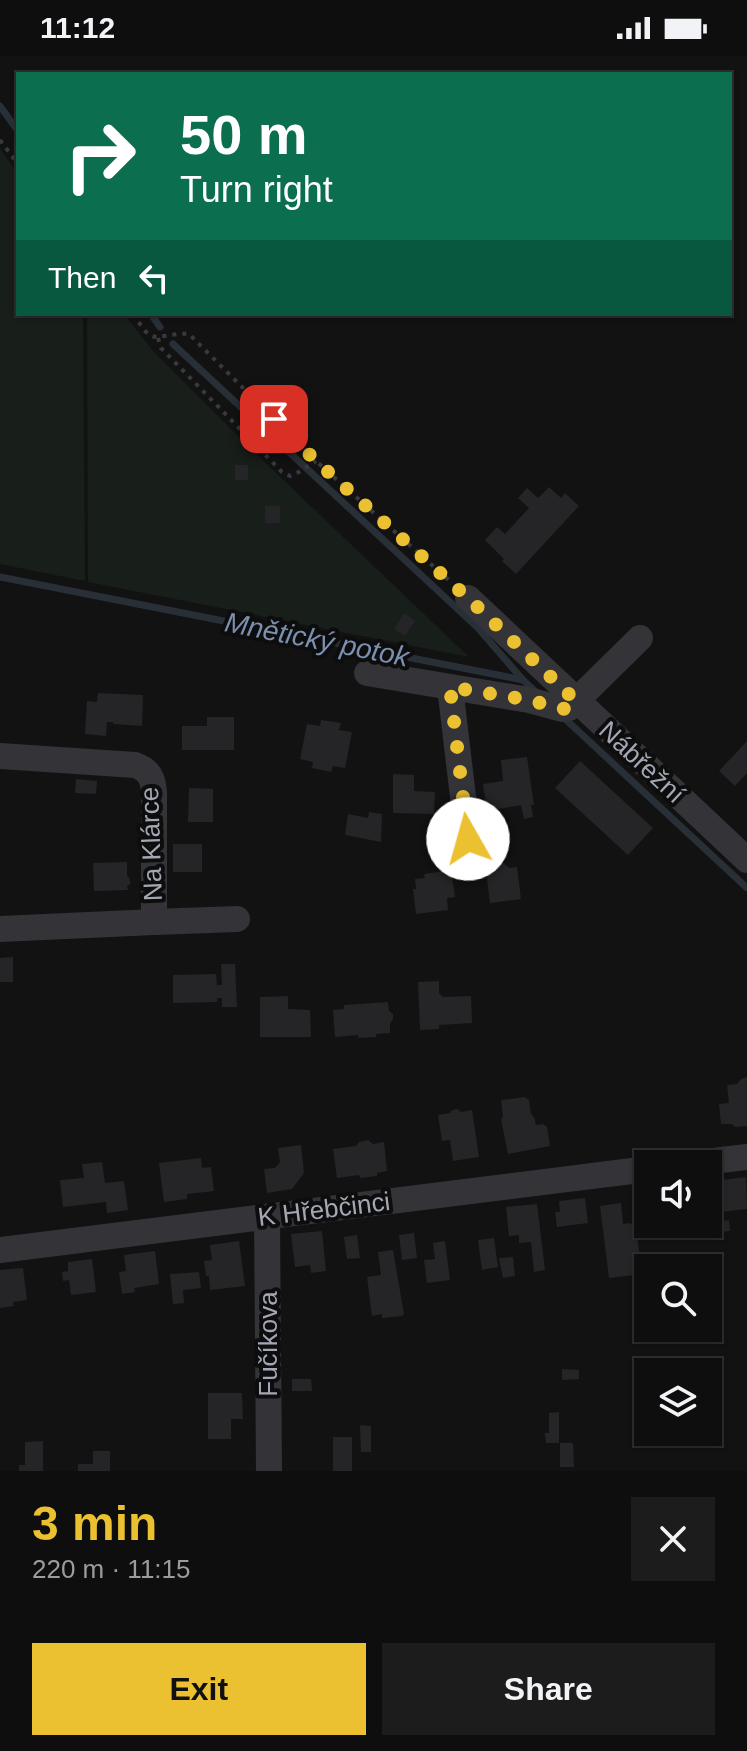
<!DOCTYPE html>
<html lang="en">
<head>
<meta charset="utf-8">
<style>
	body { margin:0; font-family:Arial,sans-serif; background:#1c1c1c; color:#f1f3f6; height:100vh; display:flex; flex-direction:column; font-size:30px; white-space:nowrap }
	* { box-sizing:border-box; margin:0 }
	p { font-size:26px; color:#9b9c9e }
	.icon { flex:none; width:44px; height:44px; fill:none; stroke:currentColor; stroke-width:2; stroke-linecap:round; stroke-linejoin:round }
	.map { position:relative; height:1415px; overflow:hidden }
	.details { display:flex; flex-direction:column; background:#0e0e0e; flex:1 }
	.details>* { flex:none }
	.hud { position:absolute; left:16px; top:16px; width:716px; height:244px; border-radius:0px; box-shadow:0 2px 6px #0004,0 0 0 2px #2e2e2e; background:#0b6e4f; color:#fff; overflow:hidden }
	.controls { position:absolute; left:634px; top:1094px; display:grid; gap:16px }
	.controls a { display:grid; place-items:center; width:88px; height:88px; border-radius:0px; background:#0e0e0e; box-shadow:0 2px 6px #0004,0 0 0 2px #2e2e2e; font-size:40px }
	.pin { position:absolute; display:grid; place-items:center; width:68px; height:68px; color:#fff; margin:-34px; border-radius:16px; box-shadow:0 4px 12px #0006 }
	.me { position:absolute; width:88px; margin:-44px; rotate:353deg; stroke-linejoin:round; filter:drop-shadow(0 0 6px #0008) }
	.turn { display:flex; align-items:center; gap:28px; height:168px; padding:0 32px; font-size:36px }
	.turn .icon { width:104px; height:104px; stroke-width:2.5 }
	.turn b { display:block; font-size:56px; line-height:68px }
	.then { display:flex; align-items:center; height:76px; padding:0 32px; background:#0003; gap:16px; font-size:30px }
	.round { display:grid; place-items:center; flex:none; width:84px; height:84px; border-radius:0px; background:#1c1c1c }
	.head { display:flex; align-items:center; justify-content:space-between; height:136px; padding:0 32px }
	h1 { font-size:48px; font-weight:600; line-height:60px; color:#ebc132 }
	.button { display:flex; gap:16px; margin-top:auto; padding:16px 32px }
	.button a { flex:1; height:92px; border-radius:0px; background:#ebc132; color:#111; font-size:32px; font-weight:600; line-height:92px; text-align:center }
	.button a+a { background:#1c1c1c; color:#f1f3f6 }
	.status { display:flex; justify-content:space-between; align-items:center; height:56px; padding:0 40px; background:#0e0e0e; direction:ltr }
	.status svg { height:22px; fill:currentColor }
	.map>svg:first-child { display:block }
	.green { fill:#181e1a }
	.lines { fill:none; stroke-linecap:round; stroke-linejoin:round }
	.stream { stroke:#292f36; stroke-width:7 }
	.building { fill:#252527 }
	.path { stroke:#393a3f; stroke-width:4; stroke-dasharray:4 6; stroke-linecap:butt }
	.minor { stroke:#333338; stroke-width:26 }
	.route { stroke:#ebc132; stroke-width:14; stroke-dasharray:0 25.2 }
	.labels { text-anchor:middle; stroke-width:8; stroke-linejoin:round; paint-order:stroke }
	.street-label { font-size:26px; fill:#a3a7b3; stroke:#0d0d0e }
	.water-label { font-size:28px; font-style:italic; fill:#7b90ae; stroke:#0d0d0e }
</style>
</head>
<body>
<div class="status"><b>11:12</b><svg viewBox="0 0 49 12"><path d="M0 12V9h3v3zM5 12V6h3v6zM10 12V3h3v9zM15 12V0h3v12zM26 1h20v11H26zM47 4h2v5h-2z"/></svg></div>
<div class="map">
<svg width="747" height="1415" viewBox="0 0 747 1415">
	<rect width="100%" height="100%" fill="#121213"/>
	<g class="green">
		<path d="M0 93 18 118V258H83L85 525 0 508Z"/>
		<path d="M87 258H124L154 296 251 393 469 601 88 526Z"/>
	</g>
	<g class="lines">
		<g class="stream">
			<path d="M0 50 18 75"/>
			<path d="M151 258 160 271"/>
			<path d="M173 288 478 572 523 624"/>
			<path d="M0 521 523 624 535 635"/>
			<path d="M562 660 747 832"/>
		</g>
	</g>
	<g class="building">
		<rect x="235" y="409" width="13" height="15"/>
		<path d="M549 431 561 442 565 437 579 450 516 518 502 505 504 503 485 484 497 471 505 478 529 452 518 442 527 432 538 442Z"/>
		<rect x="265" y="450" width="15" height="17"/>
		<path d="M404 557 415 565 405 580 394 573Z"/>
		<path d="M98 637 143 639 142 670 113 668V666H107L106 680 85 678 87 645 97 646Z"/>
		<path d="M207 661H234V694H182V670H207Z"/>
		<path d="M321 664 341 667 339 674 352 676 345 712 333 710 331 716 312 712 313 706 300 703 307 668 320 670Z"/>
		<path d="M747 685V717L735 730 719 715Z"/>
		<path d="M527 701 534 749H531L533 761 524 763 521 749 487 755 483 728 503 725 501 704Z"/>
		<path d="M580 705 653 772 628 799 555 732Z"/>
		<path d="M393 718 414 719V735L435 736 434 758 393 757Z"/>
		<path d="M76 723 97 725 96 738 75 737Z"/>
		<path d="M189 732 213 733V766H188Z"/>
		<path d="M369 756 382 758 381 786 345 779 348 758 368 762Z"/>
		<rect x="173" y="788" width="29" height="28"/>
		<path d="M127 806V820L130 823V828L127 830 128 834 94 835 93 807Z"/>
		<path d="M498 807H504L509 812 517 811 521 843 490 847 486 815 494 814Z"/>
		<path d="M451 814 455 841 447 842 448 854 416 858 413 833H416L415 823 425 822 424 818Z"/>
		<path d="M13 901V926H0V902Z"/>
		<path d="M221 908H235L237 951H222V942H217V946L173 947V919L216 918 217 929H222Z"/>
		<path d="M439 925V937L443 941 471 940 472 967 439 969V973L420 974 418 926Z"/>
		<path d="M288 940V953L310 954 311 981H260V941Z"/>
		<path d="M388 946 389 955 393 958V963L390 968V977L376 978V981L359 982 358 979 335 981 333 954 344 953V949Z"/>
		<path d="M747 1021V1070L735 1071 732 1068H721L719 1048 729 1047 727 1029 737 1028 741 1023Z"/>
		<path d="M525 1041 529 1044 531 1058 534 1061 536 1069 543 1068 547 1071 550 1090 508 1098 501 1063 503 1061 501 1044Z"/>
		<path d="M457 1053 461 1056 472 1054 479 1101 453 1105 450 1084 442 1085 438 1059 450 1057 452 1054Z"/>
		<path d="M368 1084 373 1088 384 1086 387 1115 377 1117V1120L360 1122 359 1119 337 1122 333 1093 356 1090 359 1086Z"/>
		<path d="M301 1089 304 1117 292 1133 267 1137 264 1113 275 1112 280 1106 278 1092Z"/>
		<path d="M201 1102 202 1112 211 1111 214 1135 187 1138V1143L164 1146 159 1107Z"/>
		<path d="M102 1106 105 1127 124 1125 128 1154 107 1157 106 1146 63 1151 60 1124 84 1122 82 1108Z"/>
		<path d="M746 1121 747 1153 719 1156 718 1153 713 1154 710 1129H715L714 1125Z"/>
		<path d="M585 1142 588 1167 557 1171 555 1156H560L559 1145Z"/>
		<path d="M621 1147 623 1168 630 1167 636 1172 642 1218 609 1222 600 1150Z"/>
		<path d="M537 1148 545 1214 534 1216 531 1186 519 1187V1179L509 1180 506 1151Z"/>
		<path d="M729 1164 730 1175 710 1177 709 1167Z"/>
		<path d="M693 1168H705L706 1181 692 1183Z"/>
		<path d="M322 1175 326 1215 311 1217 310 1209 295 1211 291 1178Z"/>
		<path d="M414 1177 417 1202 402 1204 399 1179Z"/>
		<path d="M357 1179 360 1202 347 1203 344 1181Z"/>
		<path d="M494 1182 498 1211 482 1214 478 1184Z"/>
		<path d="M239 1185 245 1230 210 1234 209 1220H206L204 1205 212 1204 210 1189Z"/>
		<path d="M445 1185 450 1224 427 1227 424 1204 435 1203 433 1187Z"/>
		<path d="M393 1194 404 1258 402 1260 382 1262V1258L372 1260 367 1221 381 1219 378 1196Z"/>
		<path d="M155 1195 159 1228 134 1232 135 1236 122 1238 119 1216 126 1215 124 1199Z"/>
		<path d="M513 1201 515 1220 503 1222 499 1202Z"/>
		<path d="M92 1203 96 1236 71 1239 69 1224 63 1225 62 1216 68 1215V1206Z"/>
		<path d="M23 1212 27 1244 13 1246 14 1250 0 1252V1214Z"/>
		<path d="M199 1216 201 1232 183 1234 184 1247 173 1248 170 1218Z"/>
		<path d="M562 1313 579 1314V1323L562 1324Z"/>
		<path d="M292 1323H311L312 1335H292Z"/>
		<path d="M208 1337H242L243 1363H231V1383H208Z"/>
		<path d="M559 1356V1387H546L545 1377H549V1357Z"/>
		<path d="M643 1362H648V1376H656V1392H643Z"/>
		<path d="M360 1369 371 1370V1396H361Z"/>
		<rect x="333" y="1381" width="19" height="34"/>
		<path d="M43 1385V1415H19V1409H25V1386Z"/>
		<path d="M560 1387H573L574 1411H560Z"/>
		<path d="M93 1395H110V1415H78V1408H93Z"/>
	</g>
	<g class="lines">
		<g class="path">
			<path d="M0 84 18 108"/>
			<path d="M133 258C138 264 143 275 150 279 156 284 176 276 189 278L316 405 452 527"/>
			<path d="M158 282 161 292 282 416 290 420 294 419 316 405"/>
		</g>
		<g class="minor">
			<path d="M468 542 747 804"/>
			<path d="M367 617 529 644 562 653 569 652 576 645 640 582"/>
			<path d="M450 631 468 783"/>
			<path d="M0 700 135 709C149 714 153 722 154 736V866L0 873"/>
			<path d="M154 866 237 863"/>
			<path d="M688 1108 747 1101"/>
			<path d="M267 1161 269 1415"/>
			<path d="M0 1194 648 1113"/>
		</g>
	</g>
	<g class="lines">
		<path class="route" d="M274 363 316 405 468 542 576 645 569 652 562 653 529 644 450 631 468 783"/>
	</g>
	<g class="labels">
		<g class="street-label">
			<text transform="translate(642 706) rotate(43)" y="9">Nábřežní</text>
			<text transform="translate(151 788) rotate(-92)" y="9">Na Klárce</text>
			<text transform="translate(324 1153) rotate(-7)" y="9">K Hřebčinci</text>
			<text transform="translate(268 1288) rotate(-90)" y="9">Fučíkova</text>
		</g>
		<g class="water-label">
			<text transform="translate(317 583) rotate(11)" y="10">Mnětický potok</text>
		</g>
	</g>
</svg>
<div class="controls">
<a><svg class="icon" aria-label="sound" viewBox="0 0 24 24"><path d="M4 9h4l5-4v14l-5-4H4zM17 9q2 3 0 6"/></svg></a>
<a><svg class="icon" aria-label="search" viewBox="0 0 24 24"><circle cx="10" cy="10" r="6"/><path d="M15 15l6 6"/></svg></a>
<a><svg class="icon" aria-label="layers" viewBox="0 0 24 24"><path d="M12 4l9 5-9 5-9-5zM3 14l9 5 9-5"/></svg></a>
</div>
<div class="pin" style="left:274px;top:363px;background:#d93025"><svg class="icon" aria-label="arrive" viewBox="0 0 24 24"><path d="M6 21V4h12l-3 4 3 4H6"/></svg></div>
<svg class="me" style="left:468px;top:783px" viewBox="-20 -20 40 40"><circle r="19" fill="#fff"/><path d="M0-13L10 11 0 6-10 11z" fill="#ebc132"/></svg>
<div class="hud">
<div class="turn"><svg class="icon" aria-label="right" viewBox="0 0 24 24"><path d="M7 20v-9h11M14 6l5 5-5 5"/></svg><div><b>50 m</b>Turn right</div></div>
<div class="then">Then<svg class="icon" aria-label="left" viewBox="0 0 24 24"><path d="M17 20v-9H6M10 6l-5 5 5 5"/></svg></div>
</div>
</div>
<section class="details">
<div class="head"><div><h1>3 min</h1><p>220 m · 11:15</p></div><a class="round"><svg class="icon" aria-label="close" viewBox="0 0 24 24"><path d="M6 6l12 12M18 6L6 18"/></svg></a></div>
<div class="button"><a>Exit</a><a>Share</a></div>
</section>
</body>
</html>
